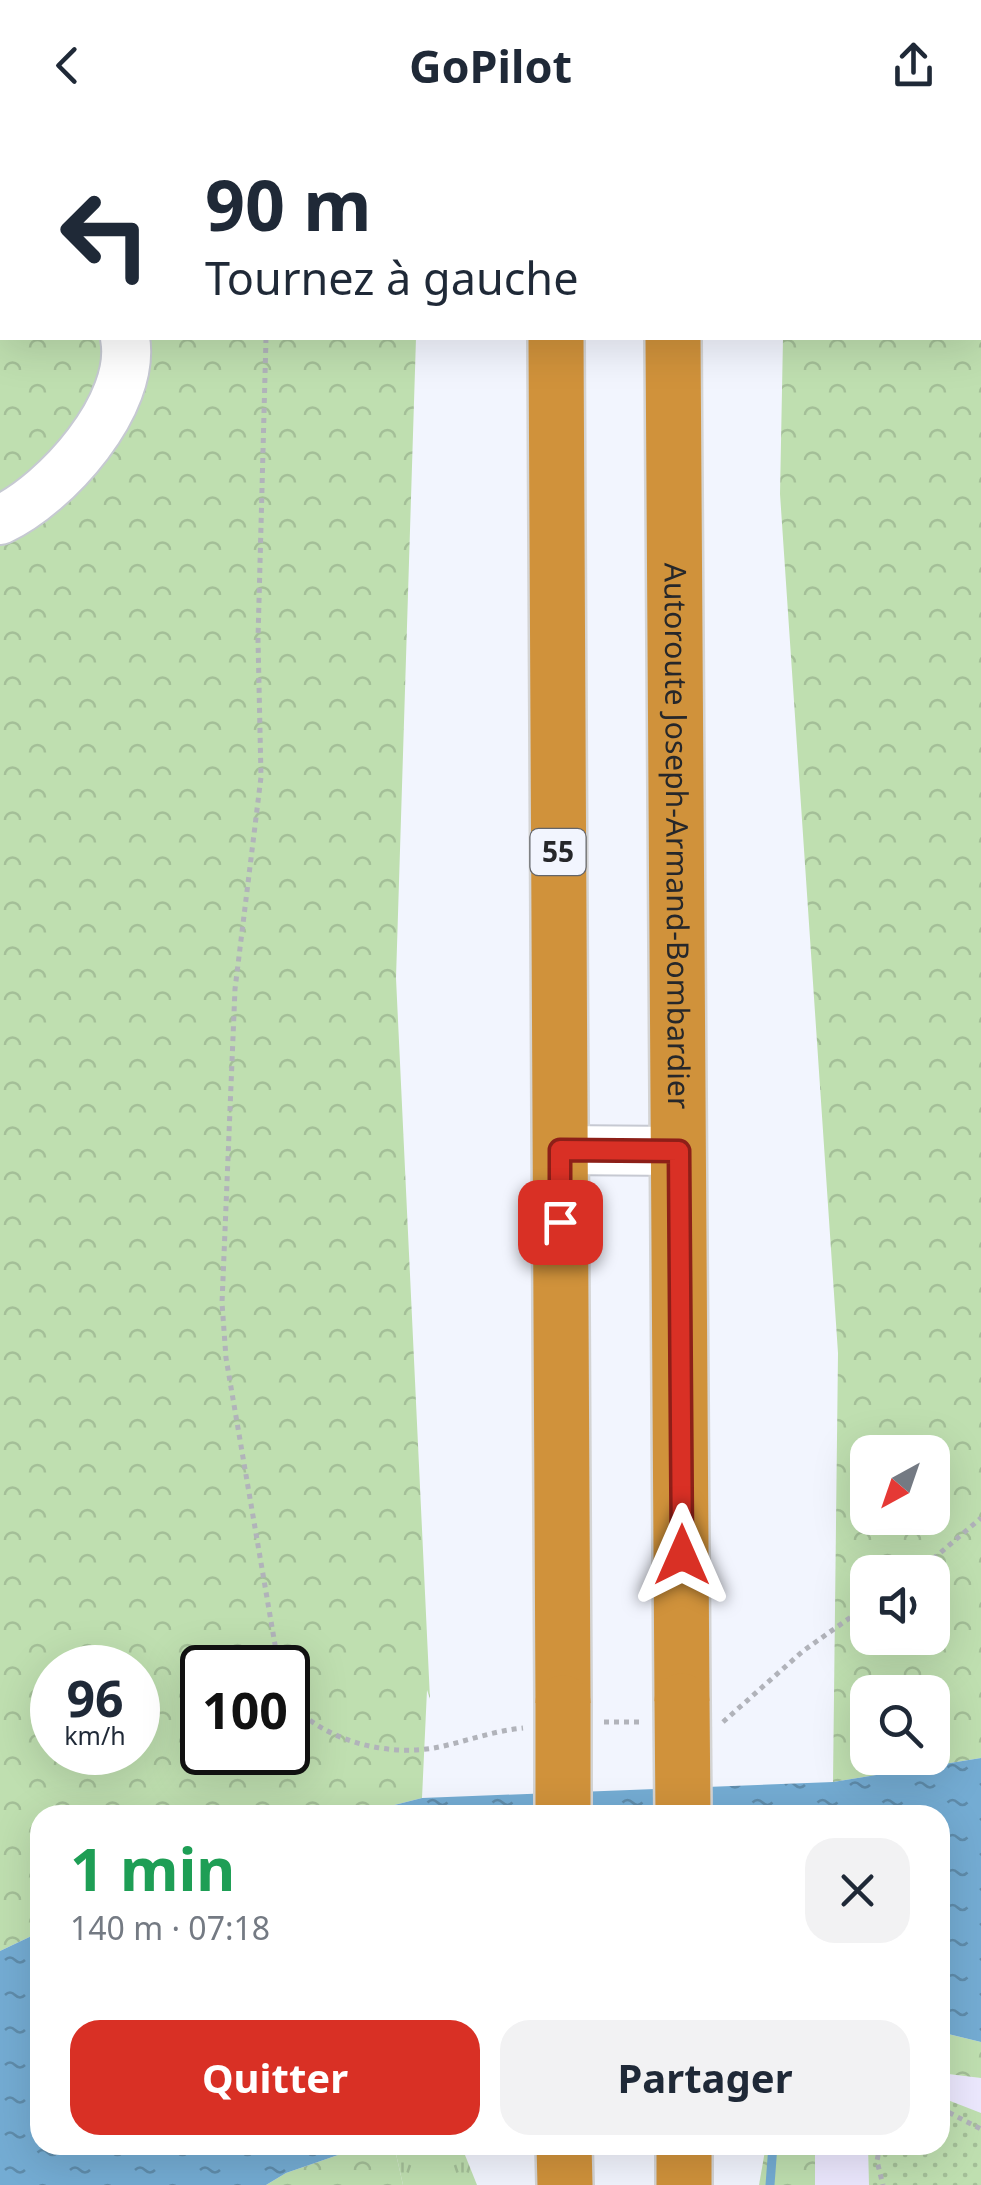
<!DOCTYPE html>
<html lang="fr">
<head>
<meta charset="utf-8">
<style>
	body { margin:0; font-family:"Noto Sans",sans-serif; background:#f2f2f3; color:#1f2937; height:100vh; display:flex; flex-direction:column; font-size:38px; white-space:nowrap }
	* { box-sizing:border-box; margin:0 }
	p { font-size:32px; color:#747a83 }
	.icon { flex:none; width:55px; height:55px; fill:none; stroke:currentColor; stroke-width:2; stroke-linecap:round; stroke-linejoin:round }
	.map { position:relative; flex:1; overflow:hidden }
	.sheet { position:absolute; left:30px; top:1675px; width:920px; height:350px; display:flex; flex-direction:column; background:#fff; border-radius:30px; box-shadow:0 10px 40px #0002 }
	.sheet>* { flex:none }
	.banner { position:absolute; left:0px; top:0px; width:982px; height:210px; box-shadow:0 10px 40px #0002; background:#fff; color:#1f2937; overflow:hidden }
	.needle { width:65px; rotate:220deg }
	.tools { position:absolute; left:850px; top:1305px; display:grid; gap:20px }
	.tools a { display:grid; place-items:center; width:100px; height:100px; border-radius:20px; background:#fff; box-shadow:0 10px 40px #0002; font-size:50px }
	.speed { position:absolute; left:30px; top:1515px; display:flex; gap:20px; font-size:50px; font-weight:700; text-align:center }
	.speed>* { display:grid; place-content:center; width:130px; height:130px; border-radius:50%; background:#fff; box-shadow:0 10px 40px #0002; line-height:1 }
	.speed small { font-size:25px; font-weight:400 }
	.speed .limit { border:5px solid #111; border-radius:15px; background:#fff; color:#111 }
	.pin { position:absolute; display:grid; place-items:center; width:85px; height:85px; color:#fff; margin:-42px; border-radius:20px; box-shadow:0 5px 15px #0006 }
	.me { position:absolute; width:110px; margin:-55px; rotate:0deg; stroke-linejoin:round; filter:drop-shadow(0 0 8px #0008) }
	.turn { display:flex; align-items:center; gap:35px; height:210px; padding:0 40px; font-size:45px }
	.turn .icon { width:130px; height:130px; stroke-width:2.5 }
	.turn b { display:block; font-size:70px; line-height:85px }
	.round { display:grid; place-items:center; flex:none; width:105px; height:105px; border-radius:30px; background:#f2f2f3 }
	.headline { display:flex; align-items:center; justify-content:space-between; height:170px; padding:0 40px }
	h1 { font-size:60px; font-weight:700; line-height:75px; color:#1e9e55 }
	.button { display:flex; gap:20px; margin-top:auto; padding:20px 40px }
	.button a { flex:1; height:115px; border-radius:30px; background:#d93025; color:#fff; font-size:40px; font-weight:700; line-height:115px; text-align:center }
	.button a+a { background:#f2f2f3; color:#1f2937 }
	header { display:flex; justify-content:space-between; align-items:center; height:130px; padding:0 40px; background:#fff; font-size:45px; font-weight:700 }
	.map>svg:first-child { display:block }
	.industrial { fill:#ece8fe }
	.grass { fill:url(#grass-tufts) }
	.forest { fill:url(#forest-crowns); fill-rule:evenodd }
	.park { fill:url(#park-dots) }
	.water { fill:url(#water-ripples) }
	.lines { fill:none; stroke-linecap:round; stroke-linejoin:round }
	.stream { stroke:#74acd3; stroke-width:9 }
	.minor-casing { stroke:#c6c9d2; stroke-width:52 }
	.highway-casing { stroke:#d4d4d4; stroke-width:60 }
	.path { stroke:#b1b3ba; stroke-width:5; stroke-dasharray:5 5; stroke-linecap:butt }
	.minor { stroke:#fff; stroke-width:48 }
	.highway { stroke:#d0923b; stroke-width:55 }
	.highway-bridge-casing { stroke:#d4d4d4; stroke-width:60; stroke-linecap:butt }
	.highway-bridge { stroke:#d0923b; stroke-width:55 }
	.route-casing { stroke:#8d1f18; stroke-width:25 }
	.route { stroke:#d93025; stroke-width:18 }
	.labels { text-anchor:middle; stroke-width:10; stroke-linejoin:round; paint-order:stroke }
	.shield { fill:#f2f5fe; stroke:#63656a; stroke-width:2.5 }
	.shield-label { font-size:28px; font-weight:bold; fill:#26272a }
	.street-label { font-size:30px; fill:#26272a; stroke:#f2f5fe }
</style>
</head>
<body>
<header><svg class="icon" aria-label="back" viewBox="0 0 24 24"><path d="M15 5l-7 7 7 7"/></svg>GoPilot<svg class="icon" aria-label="share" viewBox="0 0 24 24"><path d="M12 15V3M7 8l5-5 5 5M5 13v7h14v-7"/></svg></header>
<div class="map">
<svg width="981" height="2055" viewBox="0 0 981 2055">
	<defs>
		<pattern id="grass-tufts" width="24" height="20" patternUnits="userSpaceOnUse" patternTransform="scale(2.5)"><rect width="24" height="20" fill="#bfdfb0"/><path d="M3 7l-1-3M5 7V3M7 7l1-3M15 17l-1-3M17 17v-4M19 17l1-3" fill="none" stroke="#a4bf98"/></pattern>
		<pattern id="forest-crowns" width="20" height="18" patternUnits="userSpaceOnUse" patternTransform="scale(2.5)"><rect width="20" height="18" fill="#bfdfb0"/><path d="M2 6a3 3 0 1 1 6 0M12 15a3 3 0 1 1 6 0" fill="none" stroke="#a4bf98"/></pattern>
		<pattern id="park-dots" width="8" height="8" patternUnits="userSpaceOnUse" patternTransform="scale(2.5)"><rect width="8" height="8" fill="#bfdfb0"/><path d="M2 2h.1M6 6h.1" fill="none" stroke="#a4bf98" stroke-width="1.8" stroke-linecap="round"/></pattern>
		<pattern id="water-ripples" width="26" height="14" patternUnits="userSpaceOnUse" patternTransform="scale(2.5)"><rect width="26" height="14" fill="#74acd3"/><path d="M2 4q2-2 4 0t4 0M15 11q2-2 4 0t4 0" fill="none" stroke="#5f8cab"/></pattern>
	</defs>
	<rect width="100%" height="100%" fill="#f2f5fe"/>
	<path class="industrial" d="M940 1943 981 1948V2055H815V2015H940Z"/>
	<path class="grass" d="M394 2015H461L477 2055H403Z"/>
	<g class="forest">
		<path d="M0 0H423L2 2V208H416L396 848 430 1569 427 1560 422 1668 355 1685H40V1802L0 1821ZM52 1538H138V1622H52ZM202 1538H288V1622H202Z"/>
		<path d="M788 0H981V1628L833 1652 838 1223 780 364 783 208H980V2ZM868 1322H932V1388H868ZM868 1442H932V1508H868ZM868 1562H932V1628H868Z"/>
		<path d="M940 1902 981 1912V1948L940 1943Z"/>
		<path d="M367 2015H394L403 2055H266L286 2043Z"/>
		<path d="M766 2015H815V2055H759Z"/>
	</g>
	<path class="park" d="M940 1967 981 1983V2055H869L868 2015H940Z"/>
	<g class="water">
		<path d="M981 1628V1912L940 1902V1685H355L422 1668 833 1652Z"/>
		<path d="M40 1802V2015H367L286 2043 266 2055H0V1821Z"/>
	</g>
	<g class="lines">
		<path class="stream" d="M770 2055 773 2015"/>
		<defs>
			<g id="minor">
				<path d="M0 51 2 54"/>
				<path d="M0 390C56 364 137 274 125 208"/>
				<path d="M559 1020 679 1021"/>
			</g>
			<g id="highway">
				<path d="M555 0V2"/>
				<path d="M671 0V2"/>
				<path d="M556 208 563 1573"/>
				<path id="s1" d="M673 208 682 1571"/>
				<path d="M564 2015 565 2055"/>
				<path d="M684 2015V2055"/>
			</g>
		</defs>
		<use href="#minor" class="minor-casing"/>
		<use href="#highway" class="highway-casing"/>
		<g class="path">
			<path d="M281 2V0"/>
			<path d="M266 208 258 509 261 647 235 859 222 1173 226 1228 279 1538"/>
			<path d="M918 1442 981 1388"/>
			<path d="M288 1570C321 1610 387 1628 439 1617 467 1611 493 1601 523 1598"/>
			<path d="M604 1592H642"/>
			<path d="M723 1592 803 1521 868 1475"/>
			<path d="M940 1978 981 1999"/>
			<path d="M880 2015 877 2031 883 2055"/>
		</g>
		<use href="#minor" class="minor"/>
		<use href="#highway" class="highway"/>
		<defs>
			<g id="highway-bridge">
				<path d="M682 1571 683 1685"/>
				<path d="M563 1573V1685"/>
			</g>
		</defs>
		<use href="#highway-bridge" class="highway-bridge-casing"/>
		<use href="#highway-bridge" class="highway-bridge"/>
	</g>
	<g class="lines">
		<defs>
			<path id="route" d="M560 1092V1020L679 1021 682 1425"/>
		</defs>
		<use href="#route" class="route-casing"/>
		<use href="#route" class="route"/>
	</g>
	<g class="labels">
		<rect class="shield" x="530.5" y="699" width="55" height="46" rx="8"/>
		<g class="shield-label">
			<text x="558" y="732">55</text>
		</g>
		<g class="street-label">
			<text dy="10" stroke="none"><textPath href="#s1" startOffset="498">Autoroute Joseph-Armand-Bombardier</textPath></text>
		</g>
	</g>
</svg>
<div class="tools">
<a><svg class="needle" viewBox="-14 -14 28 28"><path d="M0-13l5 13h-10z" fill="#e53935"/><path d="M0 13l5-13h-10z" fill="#747a83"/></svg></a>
<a><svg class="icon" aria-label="sound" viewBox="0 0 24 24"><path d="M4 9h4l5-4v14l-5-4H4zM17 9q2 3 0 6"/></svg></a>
<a><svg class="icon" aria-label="search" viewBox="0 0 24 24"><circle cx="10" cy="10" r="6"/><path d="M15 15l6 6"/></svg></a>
</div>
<div class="speed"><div>96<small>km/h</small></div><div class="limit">100</div></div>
<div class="pin" style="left:560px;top:1092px;background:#d93025"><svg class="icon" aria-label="arrive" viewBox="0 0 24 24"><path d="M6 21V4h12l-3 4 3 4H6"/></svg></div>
<svg class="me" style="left:682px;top:1425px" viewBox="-20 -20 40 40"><path d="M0-17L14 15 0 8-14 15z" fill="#d93025" stroke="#fff" stroke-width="4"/></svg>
<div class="banner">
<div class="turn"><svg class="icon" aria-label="left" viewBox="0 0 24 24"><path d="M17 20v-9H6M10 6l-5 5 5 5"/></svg><div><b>90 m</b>Tournez à gauche</div></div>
</div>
<section class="sheet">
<div class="headline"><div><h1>1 min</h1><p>140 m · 07:18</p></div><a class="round"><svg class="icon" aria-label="close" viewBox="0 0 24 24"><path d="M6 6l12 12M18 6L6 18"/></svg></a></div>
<div class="button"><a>Quitter</a><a>Partager</a></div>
</section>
</div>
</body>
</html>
